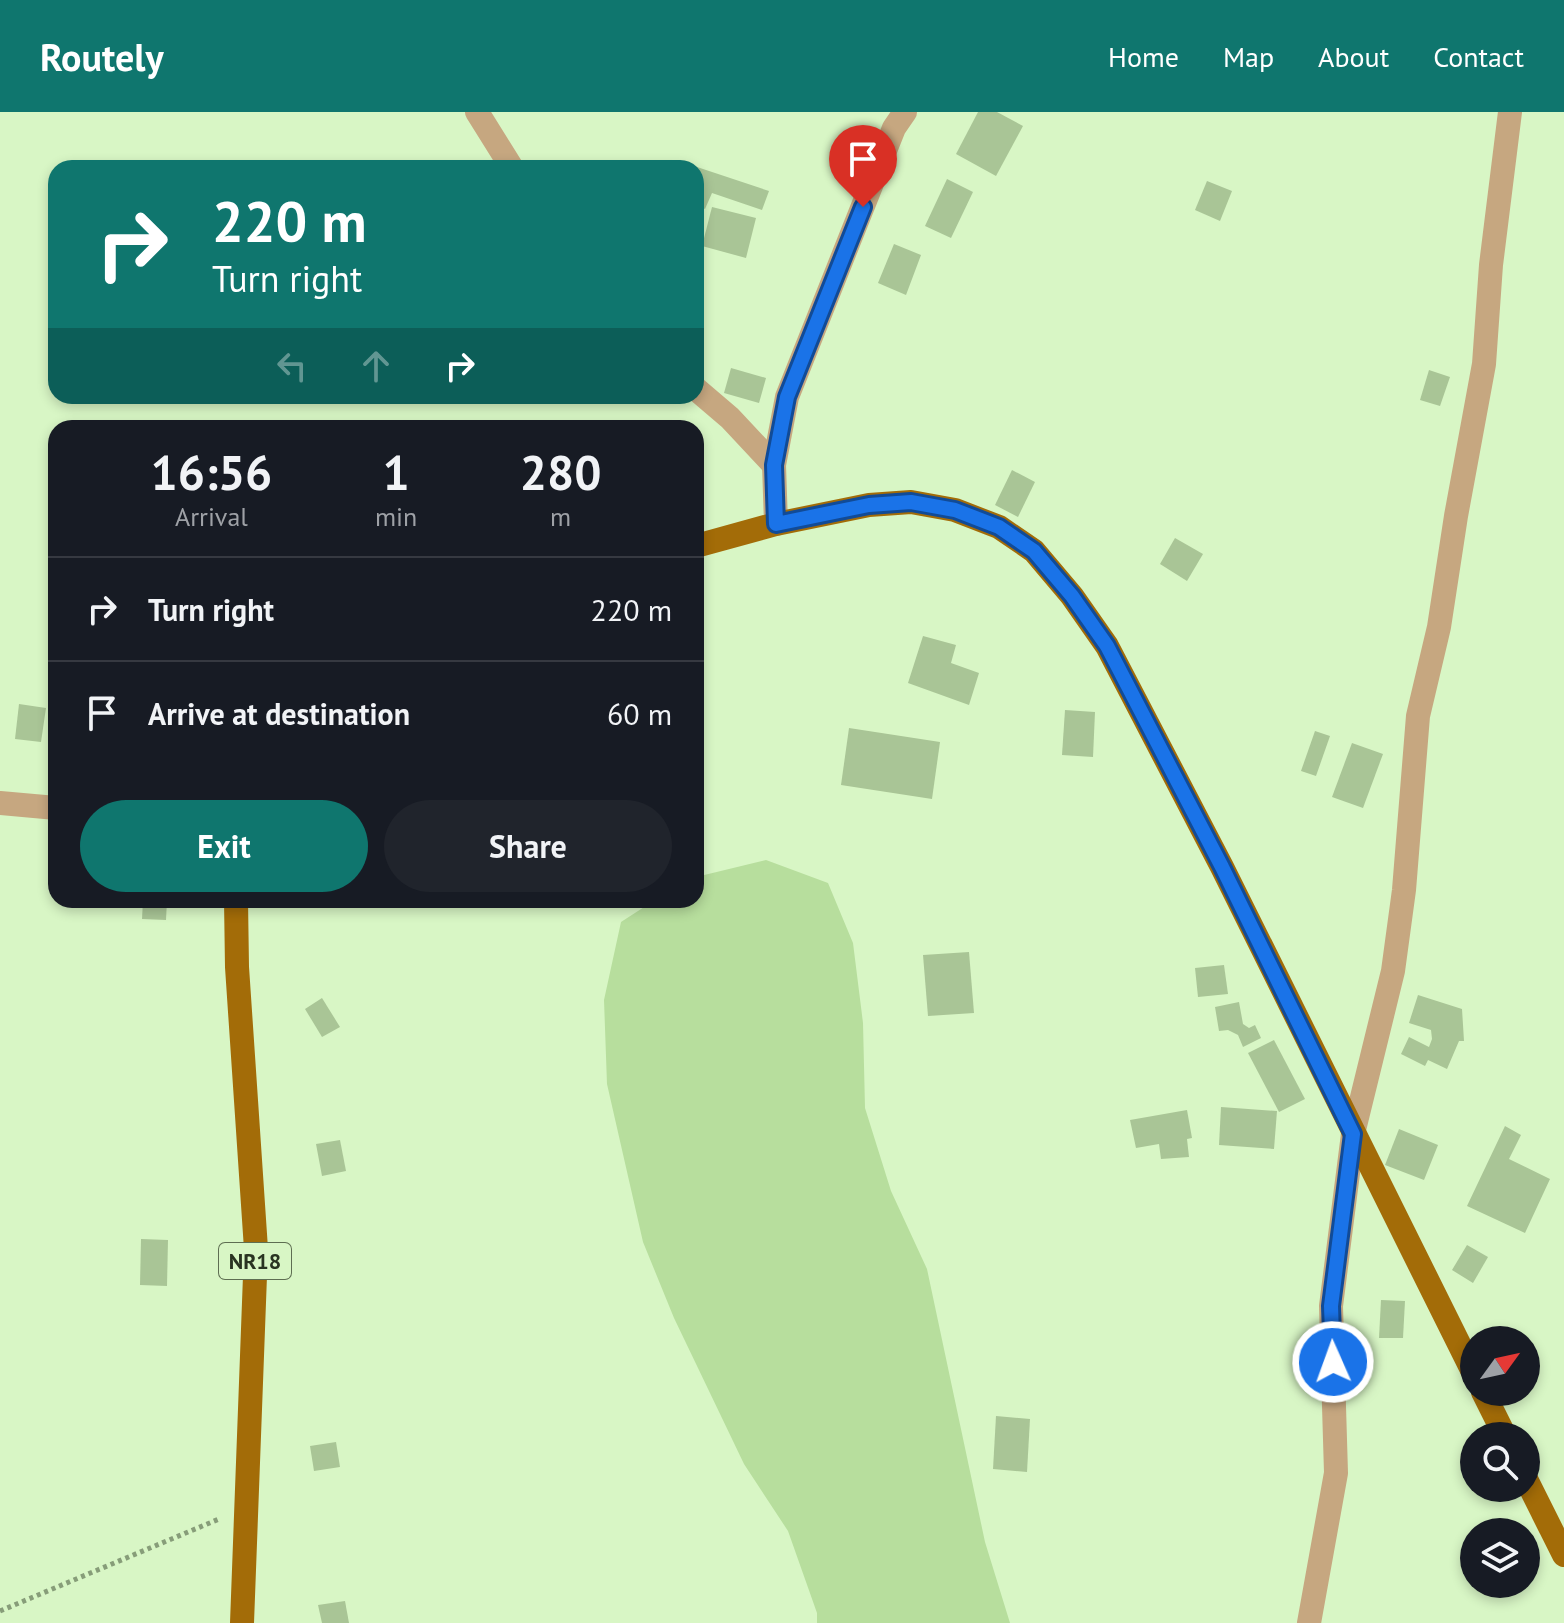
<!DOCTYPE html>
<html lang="en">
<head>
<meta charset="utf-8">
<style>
	body { margin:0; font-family:"PT Sans",sans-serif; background:#20242c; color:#f1f3f6; height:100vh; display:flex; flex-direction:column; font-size:30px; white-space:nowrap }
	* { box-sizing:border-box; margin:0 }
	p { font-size:26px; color:#9ea1a6 }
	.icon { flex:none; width:44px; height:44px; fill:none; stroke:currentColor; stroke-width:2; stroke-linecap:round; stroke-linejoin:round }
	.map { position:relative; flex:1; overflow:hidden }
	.panel { position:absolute; left:48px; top:308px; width:656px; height:488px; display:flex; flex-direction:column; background:#171b24; border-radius:24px; box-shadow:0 4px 12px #0003 }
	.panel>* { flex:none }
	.guide { position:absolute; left:48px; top:48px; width:656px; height:244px; border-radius:24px; box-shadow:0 4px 12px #0003; background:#0f766e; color:#fff; overflow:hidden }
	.needle { width:52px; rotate:57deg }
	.buttons { position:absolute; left:1460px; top:1214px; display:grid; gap:16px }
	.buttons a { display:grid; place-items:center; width:80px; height:80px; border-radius:50%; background:#171b24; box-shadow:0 4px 12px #0003; font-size:40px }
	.pin { position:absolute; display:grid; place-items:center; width:68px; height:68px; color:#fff; margin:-82px -34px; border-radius:50% 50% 50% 0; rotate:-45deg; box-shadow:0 0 8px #0007 }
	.pin .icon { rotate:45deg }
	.me { position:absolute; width:88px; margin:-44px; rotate:358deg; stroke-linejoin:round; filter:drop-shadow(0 0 6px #0008) }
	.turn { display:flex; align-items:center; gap:28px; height:168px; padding:0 32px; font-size:36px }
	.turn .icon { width:104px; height:104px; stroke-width:2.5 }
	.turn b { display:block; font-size:56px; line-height:68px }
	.lanes { display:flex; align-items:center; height:76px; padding:0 32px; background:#0003; justify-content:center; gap:40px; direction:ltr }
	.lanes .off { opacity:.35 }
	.eta { display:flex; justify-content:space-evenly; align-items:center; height:136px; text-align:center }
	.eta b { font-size:48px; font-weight:700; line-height:56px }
	.button { display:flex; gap:16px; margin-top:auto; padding:16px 32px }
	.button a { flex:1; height:92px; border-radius:48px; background:#0f766e; color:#fff; font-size:32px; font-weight:700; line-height:92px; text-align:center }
	.button a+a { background:#20242c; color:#f1f3f6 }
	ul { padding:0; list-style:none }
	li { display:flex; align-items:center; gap:24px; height:104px; padding:0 32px; border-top:2px solid #363941 }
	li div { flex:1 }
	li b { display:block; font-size:30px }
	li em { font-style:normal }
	header { display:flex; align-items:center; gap:48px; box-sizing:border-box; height:112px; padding:0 40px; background:#0f766e; color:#fff }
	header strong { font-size:38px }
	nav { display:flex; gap:44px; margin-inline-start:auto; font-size:28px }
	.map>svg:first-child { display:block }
	.green { fill:#b7de9d }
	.building { fill:#a9c596 }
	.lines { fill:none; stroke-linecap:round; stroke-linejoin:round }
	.path { stroke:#879d79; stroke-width:5; stroke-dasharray:4 4; stroke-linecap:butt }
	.minor { stroke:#c6a780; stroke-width:24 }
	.primary { stroke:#a36c08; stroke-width:24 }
	.route-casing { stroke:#114b97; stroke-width:20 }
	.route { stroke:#1a73e8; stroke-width:14 }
	.labels { text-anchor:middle; stroke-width:6; stroke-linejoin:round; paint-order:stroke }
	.shield { fill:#d8f6c5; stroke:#5e6e52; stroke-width:2 }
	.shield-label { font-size:22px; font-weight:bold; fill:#293421 }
</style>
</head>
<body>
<header>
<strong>Routely</strong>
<nav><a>Home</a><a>Map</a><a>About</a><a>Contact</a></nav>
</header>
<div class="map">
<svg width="1564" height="1511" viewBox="0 0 1564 1511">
	<rect width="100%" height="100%" fill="#d8f6c5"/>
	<path class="green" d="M766 748 828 771 853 831 863 911 865 996 891 1079 927 1157 985 1430 1010 1511H817V1501L788 1419 744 1352 674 1206 643 1130 607 972 604 888 621 810 655 788H696V765Z"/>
	<g class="building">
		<path d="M978 0H997L1023 14 996 64 956 42Z"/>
		<path d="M691 53 769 79 762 98 712 81 705 97 696 92V56H690Z"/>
		<path d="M947 67 973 80 951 126 925 114Z"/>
		<path d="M1207 69 1232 79 1220 109 1195 98Z"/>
		<path d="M712 95 756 106 746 146 702 134Z"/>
		<path d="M894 132 921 143 906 183 878 171Z"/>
		<path d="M731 256 766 266 759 291 724 281Z"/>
		<path d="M1429 258 1450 265 1440 294 1420 288Z"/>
		<path d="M1012 358 1035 370 1018 405 995 393Z"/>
		<path d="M1175 426 1203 442 1187 469 1160 452Z"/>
		<path d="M923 524 956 533 951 551 979 561 969 593 908 571Z"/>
		<path d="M19 592 46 596 41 630 15 627Z"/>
		<path d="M1065 598 1095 600 1093 645 1062 643Z"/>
		<path d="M849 616 940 630 932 687 841 673Z"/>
		<path d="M1315 619 1330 624 1316 664 1301 659Z"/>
		<path d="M1352 631 1383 642 1363 696 1332 685Z"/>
		<rect x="110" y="788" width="17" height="4"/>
		<path d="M143 788H167L166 808 142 807Z"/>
		<path d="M969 840 974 901 928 904 923 843Z"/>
		<path d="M1224 853 1228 882 1198 885 1195 856Z"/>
		<path d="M1418 883 1462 897 1464 929H1459L1447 957 1428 948 1425 954 1401 942 1409 925 1429 935 1432 927 1431 918 1409 911Z"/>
		<path d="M322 886 340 915 322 925 305 897Z"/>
		<path d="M1239 890 1243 912 1249 916 1255 913 1261 926 1243 935 1238 923 1228 918 1219 919 1215 895Z"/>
		<path d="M1274 928 1305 987 1279 1000 1248 941Z"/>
		<path d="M1221 995 1277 999 1274 1037 1219 1033Z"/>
		<path d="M1187 998 1192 1026 1187 1027 1189 1045 1161 1047 1159 1032 1136 1036 1130 1008Z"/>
		<path d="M1505 1014 1521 1023 1509 1047 1550 1067 1525 1121 1467 1094Z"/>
		<path d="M1399 1017 1438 1033 1424 1068 1385 1053Z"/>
		<path d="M340 1028 346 1059 322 1064 316 1032Z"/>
		<path d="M141 1127 168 1128 167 1174 140 1173Z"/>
		<path d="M1467 1133 1488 1145 1473 1171 1452 1158Z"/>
		<path d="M1381 1188 1405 1189 1403 1226H1379Z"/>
		<path d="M996 1304 1030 1307 1027 1360 993 1357Z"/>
		<path d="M336 1330 340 1355 314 1359 310 1334Z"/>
		<path d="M345 1489 349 1511H322L318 1493Z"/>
	</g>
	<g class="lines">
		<path class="path" d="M0 1499 219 1407"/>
		<g class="minor">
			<path d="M477 0 512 56"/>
			<path d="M696 277 730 306 774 353"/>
			<path d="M776 412 774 353 787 285 894 16 905 0"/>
			<path d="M0 691 56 696"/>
			<path d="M1309 1511 1336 1361 1331 1194 1353 1022 1393 859 1404 778 1418 604 1439 515 1456 404 1484 252 1491 153 1510 0"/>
		</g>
		<g class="primary">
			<path d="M696 434 776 412 869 393 911 390 955 398 999 415 1034 439 1072 484 1107 534 1222 755 1474 1262"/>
			<path d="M236 788 237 855 256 1137 242 1511"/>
			<path d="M1483 1280 1505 1324"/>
			<path d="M1526 1367 1564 1443"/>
		</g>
	</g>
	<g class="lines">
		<defs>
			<path id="route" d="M863 95 787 285 774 353 776 412 869 393 911 390 955 398 999 415 1034 439 1072 484 1107 534 1222 755 1353 1022 1331 1194 1333 1250"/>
		</defs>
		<use href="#route" class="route-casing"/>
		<use href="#route" class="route"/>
	</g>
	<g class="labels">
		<rect class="shield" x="219" y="1131" width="72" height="36" rx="6"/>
		<g class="shield-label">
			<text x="255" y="1157">NR18</text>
		</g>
	</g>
</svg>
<div class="buttons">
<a><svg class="needle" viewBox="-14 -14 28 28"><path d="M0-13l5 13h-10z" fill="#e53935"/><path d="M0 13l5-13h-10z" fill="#9ea1a6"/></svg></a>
<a><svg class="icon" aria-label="search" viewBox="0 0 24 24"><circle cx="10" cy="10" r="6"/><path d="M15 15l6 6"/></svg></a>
<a><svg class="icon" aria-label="layers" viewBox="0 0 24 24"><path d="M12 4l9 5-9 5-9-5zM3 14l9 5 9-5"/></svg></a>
</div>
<div class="pin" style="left:863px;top:95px;background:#d93025"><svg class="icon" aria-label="arrive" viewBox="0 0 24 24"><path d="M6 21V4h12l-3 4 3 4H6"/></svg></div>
<svg class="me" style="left:1333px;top:1250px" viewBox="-20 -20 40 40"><circle r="17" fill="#1a73e8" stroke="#fff" stroke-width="3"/><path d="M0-11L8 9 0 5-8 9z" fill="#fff"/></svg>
<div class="guide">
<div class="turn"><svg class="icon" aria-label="right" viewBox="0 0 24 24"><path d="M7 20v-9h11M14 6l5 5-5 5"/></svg><div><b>220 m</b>Turn right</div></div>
<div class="lanes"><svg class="icon off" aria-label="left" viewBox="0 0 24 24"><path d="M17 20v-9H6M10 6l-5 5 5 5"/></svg><svg class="icon off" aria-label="ahead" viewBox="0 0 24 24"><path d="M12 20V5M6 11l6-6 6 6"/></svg><svg class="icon" aria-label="right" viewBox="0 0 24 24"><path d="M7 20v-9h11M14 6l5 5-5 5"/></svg></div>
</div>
<section class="panel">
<div class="eta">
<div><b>16:56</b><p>Arrival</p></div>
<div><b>1</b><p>min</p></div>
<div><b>280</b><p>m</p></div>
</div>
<ul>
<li><svg class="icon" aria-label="right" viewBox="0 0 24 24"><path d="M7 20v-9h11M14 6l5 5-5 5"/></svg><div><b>Turn right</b></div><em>220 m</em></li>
<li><svg class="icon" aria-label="arrive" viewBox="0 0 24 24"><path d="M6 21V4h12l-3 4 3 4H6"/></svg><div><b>Arrive at destination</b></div><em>60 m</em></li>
</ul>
<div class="button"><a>Exit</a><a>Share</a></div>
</section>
</div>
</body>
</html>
